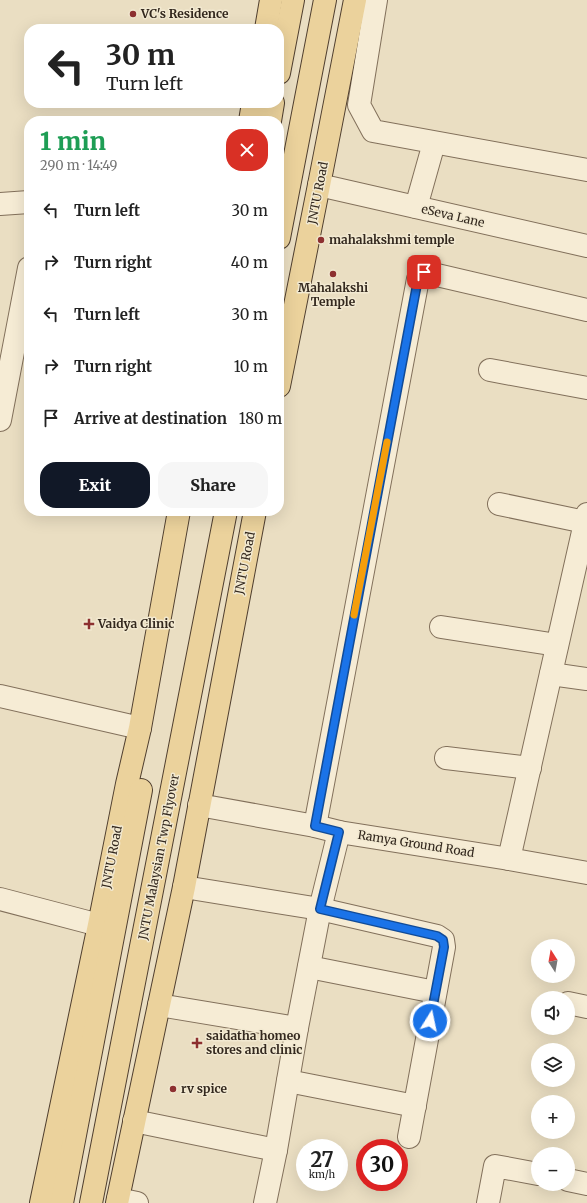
<!DOCTYPE html>
<html lang="en">
<head>
<meta charset="utf-8">
<style>
	body { margin:0; font-family:Merriweather,serif; background:#f6f6f6; color:#222; height:100vh; display:flex; flex-direction:column; font-size:15px; white-space:nowrap }
	* { box-sizing:border-box; margin:0 }
	p { font-size:13px; color:#767676 }
	.icon { flex:none; width:22px; height:22px; fill:none; stroke:currentColor; stroke-width:2; stroke-linecap:round; stroke-linejoin:round }
	.map { position:relative; flex:1; overflow:hidden }
	.details { position:absolute; left:24px; top:116px; width:260px; height:400px; display:flex; flex-direction:column; background:#fff; border-radius:16px; box-shadow:0 4px 16px #0002 }
	.details>* { flex:none }
	.guide { position:absolute; left:24px; top:24px; width:260px; height:84px; border-radius:16px; box-shadow:0 4px 16px #0002; background:#fff; color:#222; overflow:hidden }
	.needle { width:26px; rotate:349deg }
	.controls { position:absolute; left:531px; top:939px; display:grid; gap:8px }
	.controls a { display:grid; place-items:center; width:44px; height:44px; border-radius:50%; background:#fff; box-shadow:0 4px 16px #0002; font-size:20px }
	.speed { position:absolute; left:296px; top:1139px; display:flex; gap:8px; font-size:20px; font-weight:700; text-align:center }
	.speed>* { display:grid; place-content:center; width:52px; height:52px; border-radius:50%; background:#fff; box-shadow:0 4px 16px #0002; line-height:1 }
	.speed small { font-size:10px; font-weight:400 }
	.speed .limit { border:6px solid #d22; background:#fff; color:#111 }
	.pin { position:absolute; display:grid; place-items:center; width:34px; height:34px; color:#fff; margin:-17px; border-radius:8px; box-shadow:0 2px 6px #0006 }
	.me { position:absolute; width:44px; margin:-22px; rotate:10deg; stroke-linejoin:round; filter:drop-shadow(0 0 3px #0008) }
	.turn { display:flex; align-items:center; gap:14px; height:84px; padding:0 16px; font-size:18px }
	.turn .icon { width:52px; height:52px; stroke-width:2.5 }
	.turn b { display:block; font-size:28px; line-height:34px }
	.round { display:grid; place-items:center; flex:none; width:42px; height:42px; border-radius:16px; background:#f6f6f6 }
	.head { display:flex; align-items:center; justify-content:space-between; height:68px; padding:0 16px }
	h1 { font-size:24px; font-weight:800; line-height:30px; color:#1e9e55 }
	.primary-button { display:flex; gap:8px; margin-top:auto; padding:8px 16px }
	.primary-button a { flex:1; height:46px; border-radius:16px; background:#111827; color:#fff; font-size:16px; font-weight:800; line-height:46px; text-align:center }
	.primary-button a+a { background:#f6f6f6; color:#222 }
	ul { padding:0; list-style:none }
	li { display:flex; align-items:center; gap:12px; height:52px; padding:0 16px }
	li div { flex:1 }
	li b { display:block; font-size:15px }
	li em { font-style:normal }
	.map>svg:first-child { display:block }
	.lines { fill:none; stroke-linecap:round; stroke-linejoin:round }
	.minor-casing { stroke:#82705b; stroke-width:24 }
	.major-casing { stroke:#503f2f; stroke-width:24 }
	.minor { stroke:#f6ecd5; stroke-width:22 }
	.major { stroke:#ebd29c; stroke-width:22 }
	.route-casing { stroke:#114b97; stroke-width:10 }
	.route { stroke:#1a73e8; stroke-width:7 }
	.slow { stroke:#f59e0b; stroke-width:7 }
	.poi-dot { fill:#8d3030; stroke:#f2e9d1; stroke-width:1.5 }
	.labels { text-anchor:middle; stroke-width:3; stroke-linejoin:round; paint-order:stroke }
	.poi-label { font-size:12px; font-weight:bold; fill:#33281e; stroke:#f2e9d1; text-anchor:start }
	.street-label { font-size:12px; fill:#33281e; stroke:#f2e9d1 }
</style>
</head>
<body>
<div class="map">
<svg width="587" height="1203" viewBox="0 0 587 1203">
	<rect width="100%" height="100%" fill="#eadec2"/>
	<g class="lines">
		<defs>
			<g id="minor">
				<path d="M376 0 359 105 373 131 587 170"/>
				<path d="M319 185 587 246"/>
				<path d="M0 204 29 202"/>
				<path d="M416 207 434 143"/>
				<path d="M490 370 587 388"/>
				<path d="M0 420 29 268"/>
				<path d="M499 504 585 522"/>
				<path d="M441 627 557 645"/>
				<path d="M551 674 587 679"/>
				<path d="M0 696 140 728"/>
				<path d="M446 758 530 768"/>
				<path d="M199 805 315 826 339 832 509 859 587 873"/>
				<path d="M315 826 418 279 424 272 587 310"/>
				<path d="M509 859 587 514"/>
				<path d="M184 887 320 909 437 936 443 940 444 947 409 1137"/>
				<path d="M0 899 99 925"/>
				<path d="M309 967 435 992"/>
				<path d="M568 1003 587 1007"/>
				<path d="M159 1005 297 1028"/>
				<path d="M288 1081 415 1106"/>
				<path d="M134 1121 276 1150"/>
				<path d="M568 1180 587 1184"/>
				<path d="M118 1199 137 1203"/>
				<path d="M265 1203 276 1150 297 1028 320 909 339 832"/>
				<path d="M488 1203 495 1166 538 1174"/>
			</g>
			<g id="major">
				<path d="M266 29 271 0"/>
				<path d="M279 73 293 0"/>
				<path d="M250 121 253 103"/>
				<path d="M270 121 273 103"/>
				<path d="M279 238 325 0"/>
				<path d="M279 386 319 185 355 0"/>
				<path d="M41 1203 99 925 127 784 140 728 179 511"/>
				<path d="M62 1203 141 790"/>
				<path d="M91 1203 226 511"/>
				<path d="M117 1203 184 887 255 511"/>
			</g>
		</defs>
		<use href="#minor" class="minor-casing"/>
		<use href="#major" class="major-casing"/>
		<use href="#minor" class="minor"/>
		<use href="#major" class="major"/>
	</g>
	<g class="lines">
		<defs>
			<path id="route" d="M424 272 418 279 315 826 339 832 320 909 437 936 443 940 444 947 430 1021"/>
		</defs>
		<use href="#route" class="route-casing"/>
		<use href="#route" class="route"/>
		<path class="slow" d="M354 615 387 442"/>
	</g>
	<g class="poi-dot">
		<circle cx="133" cy="14" r="4"/>
		<circle cx="321" cy="240" r="4"/>
		<circle cx="333" cy="274" r="4"/>
		<path d="M87 618h4v4h4v4h-4v4h-4v-4h-4v-4h4z"/>
		<path d="M195 1037h4v4h4v4h-4v4h-4v-4h-4v-4h4z"/>
		<circle cx="173" cy="1089" r="4"/>
	</g>
	<g class="labels">
		<g class="poi-label">
			<text x="141" y="18">VC's Residence</text>
			<text x="329" y="244">mahalakshmi temple</text>
			<text x="333" y="292" text-anchor="middle">Mahalakshi<tspan x="333" dy="14">Temple</tspan></text>
			<text x="98" y="628">Vaidya Clinic</text>
			<text x="206" y="1040">saidatha homeo<tspan x="206" dy="14">stores and clinic</tspan></text>
			<text x="181" y="1093">rv spice</text>
		</g>
		<g class="street-label">
			<text transform="translate(318 193) rotate(-79)" y="4">JNTU Road</text>
			<text transform="translate(453 216) rotate(13)" y="4">eSeva Lane</text>
			<text transform="translate(245 563) rotate(-79)" y="4">JNTU Road</text>
			<text transform="translate(416 844) rotate(9)" y="4">Ramya Ground Road</text>
			<text transform="translate(112 857) rotate(-79)" y="4">JNTU Road</text>
			<text transform="translate(159 857) rotate(-79)" y="4">JNTU Malaysian Twp Flyover</text>
		</g>
	</g>
</svg>
<div class="controls">
<a><svg class="needle" viewBox="-14 -14 28 28"><path d="M0-13l5 13h-10z" fill="#e53935"/><path d="M0 13l5-13h-10z" fill="#767676"/></svg></a>
<a><svg class="icon" aria-label="sound" viewBox="0 0 24 24"><path d="M4 9h4l5-4v14l-5-4H4zM17 9q2 3 0 6"/></svg></a>
<a><svg class="icon" aria-label="layers" viewBox="0 0 24 24"><path d="M12 4l9 5-9 5-9-5zM3 14l9 5 9-5"/></svg></a>
<a>+</a>
<a>−</a>
</div>
<div class="speed"><div>27<small>km/h</small></div><div class="limit">30</div></div>
<div class="pin" style="left:424px;top:272px;background:#d93025"><svg class="icon" aria-label="arrive" viewBox="0 0 24 24"><path d="M6 21V4h12l-3 4 3 4H6"/></svg></div>
<svg class="me" style="left:430px;top:1021px" viewBox="-20 -20 40 40"><circle r="17" fill="#1a73e8" stroke="#fff" stroke-width="3"/><path d="M0-11L8 9 0 5-8 9z" fill="#fff"/></svg>
<div class="guide">
<div class="turn"><svg class="icon" aria-label="left" viewBox="0 0 24 24"><path d="M17 20v-9H6M10 6l-5 5 5 5"/></svg><div><b>30 m</b>Turn left</div></div>
</div>
<section class="details">
<div class="head"><div><h1>1 min</h1><p>290 m · 14:49</p></div><a class="round" style="background:#d93025;color:#fff"><svg class="icon" aria-label="close" viewBox="0 0 24 24"><path d="M6 6l12 12M18 6L6 18"/></svg></a></div>
<ul>
<li><svg class="icon" aria-label="left" viewBox="0 0 24 24"><path d="M17 20v-9H6M10 6l-5 5 5 5"/></svg><div><b>Turn left</b></div><em>30 m</em></li>
<li><svg class="icon" aria-label="right" viewBox="0 0 24 24"><path d="M7 20v-9h11M14 6l5 5-5 5"/></svg><div><b>Turn right</b></div><em>40 m</em></li>
<li><svg class="icon" aria-label="left" viewBox="0 0 24 24"><path d="M17 20v-9H6M10 6l-5 5 5 5"/></svg><div><b>Turn left</b></div><em>30 m</em></li>
<li><svg class="icon" aria-label="right" viewBox="0 0 24 24"><path d="M7 20v-9h11M14 6l5 5-5 5"/></svg><div><b>Turn right</b></div><em>10 m</em></li>
<li><svg class="icon" aria-label="arrive" viewBox="0 0 24 24"><path d="M6 21V4h12l-3 4 3 4H6"/></svg><div><b>Arrive at destination</b></div><em>180 m</em></li>
</ul>
<div class="primary-button"><a>Exit</a><a>Share</a></div>
</section>
</div>
</body>
</html>
